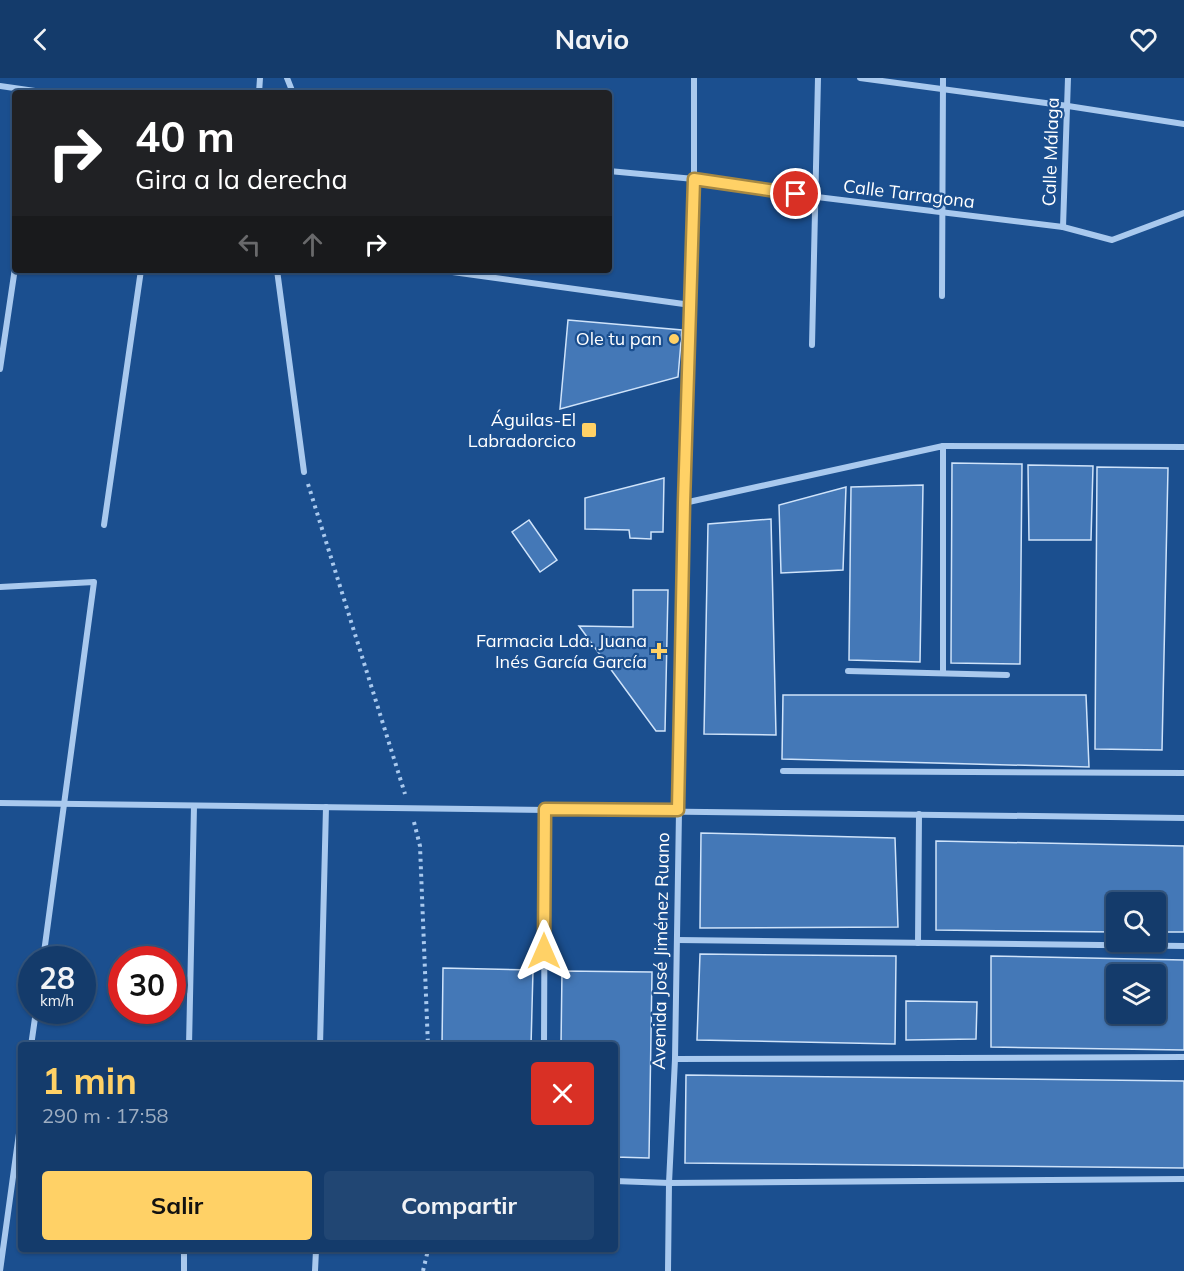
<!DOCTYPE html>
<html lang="es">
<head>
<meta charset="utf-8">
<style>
	body { margin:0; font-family:Mulish,sans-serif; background:#214673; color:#f1f3f6; height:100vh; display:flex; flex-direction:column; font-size:22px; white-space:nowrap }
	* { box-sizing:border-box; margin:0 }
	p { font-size:20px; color:#9dadc1 }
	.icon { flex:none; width:33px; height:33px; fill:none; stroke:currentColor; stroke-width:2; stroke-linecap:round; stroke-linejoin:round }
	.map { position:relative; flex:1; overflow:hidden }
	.side { position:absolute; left:18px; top:964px; width:600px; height:210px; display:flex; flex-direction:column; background:#143b6b; border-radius:6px; box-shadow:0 2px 4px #0004,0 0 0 2px #33557e }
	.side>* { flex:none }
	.banner { position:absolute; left:12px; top:12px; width:600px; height:183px; border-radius:6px; box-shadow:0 2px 4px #0004,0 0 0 2px #33557e; background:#202124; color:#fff; overflow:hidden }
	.buttons { position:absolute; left:1106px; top:814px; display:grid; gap:12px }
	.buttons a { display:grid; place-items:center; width:60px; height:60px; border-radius:6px; background:#143b6b; box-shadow:0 2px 4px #0004,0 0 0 2px #33557e; font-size:30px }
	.speed { position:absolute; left:18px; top:868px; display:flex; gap:12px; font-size:30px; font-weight:700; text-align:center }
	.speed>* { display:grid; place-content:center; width:78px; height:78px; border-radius:50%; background:#143b6b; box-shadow:0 2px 4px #0004,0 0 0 2px #33557e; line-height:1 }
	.speed small { font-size:15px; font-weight:400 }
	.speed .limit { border:9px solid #d22; background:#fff; color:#111 }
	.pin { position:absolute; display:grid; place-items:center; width:51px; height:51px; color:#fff; margin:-26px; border:3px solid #fff; border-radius:50%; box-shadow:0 2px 6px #0007 }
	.me { position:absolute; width:66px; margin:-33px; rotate:0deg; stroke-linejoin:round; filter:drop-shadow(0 0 4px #0008) }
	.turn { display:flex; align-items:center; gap:21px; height:126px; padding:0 24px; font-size:27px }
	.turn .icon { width:78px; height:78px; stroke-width:2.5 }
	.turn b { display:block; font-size:42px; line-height:51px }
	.lanes { display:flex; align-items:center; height:57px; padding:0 24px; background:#0003; justify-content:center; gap:30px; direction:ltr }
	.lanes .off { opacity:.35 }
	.round { display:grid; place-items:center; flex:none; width:63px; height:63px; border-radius:6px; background:#214673 }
	.summary { display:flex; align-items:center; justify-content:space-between; height:102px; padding:0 24px }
	h1 { font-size:36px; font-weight:700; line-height:45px; color:#ffd166 }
	.action { display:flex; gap:12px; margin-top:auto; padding:12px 24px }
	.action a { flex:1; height:69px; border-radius:6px; background:#ffd166; color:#111; font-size:24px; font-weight:700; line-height:69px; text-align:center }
	.action a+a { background:#214673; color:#f1f3f6 }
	header { display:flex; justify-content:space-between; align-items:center; height:78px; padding:0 24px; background:#143b6b; font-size:27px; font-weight:700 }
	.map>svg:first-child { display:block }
	.building { fill:#4478b7; stroke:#cfe3fa; stroke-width:1.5; fill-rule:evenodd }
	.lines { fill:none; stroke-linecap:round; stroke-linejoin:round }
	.path { stroke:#a9c9ee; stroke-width:4; stroke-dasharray:3 4.5; stroke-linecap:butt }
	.minor { stroke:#a9c9ee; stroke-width:6 }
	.route-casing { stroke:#a68842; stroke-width:15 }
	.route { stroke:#ffd166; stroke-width:10 }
	.poi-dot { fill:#ffd166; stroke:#1b4f8f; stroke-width:2 }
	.labels { text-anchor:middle; stroke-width:4.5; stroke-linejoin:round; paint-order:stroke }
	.street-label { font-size:18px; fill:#fff; stroke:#1b4f8f }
	.poi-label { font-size:18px; fill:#fff; stroke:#1b4f8f; text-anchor:end }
</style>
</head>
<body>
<header><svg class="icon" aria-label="back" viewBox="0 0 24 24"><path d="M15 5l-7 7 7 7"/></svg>Navio<svg class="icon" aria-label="heart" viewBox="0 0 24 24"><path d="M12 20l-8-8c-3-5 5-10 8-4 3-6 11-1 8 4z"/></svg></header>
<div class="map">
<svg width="1184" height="1193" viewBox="0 0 1184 1193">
	<rect width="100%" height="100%" fill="#1b4f8f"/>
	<g class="building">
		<path d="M568 242 682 252 678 299 560 331Z"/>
		<path d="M952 385 1022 386 1020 586 951 585Z"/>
		<path d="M1028 387 1093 388 1091 462H1029Z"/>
		<path d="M1097 389 1168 390 1162 672 1095 671Z"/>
		<path d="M664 400 663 454H651V461L630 460 629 452 585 451V420Z"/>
		<path d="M923 407 920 584 849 582 851 409Z"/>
		<path d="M846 409 843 492 781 495 779 427Z"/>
		<path d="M771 441 776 657 704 656 708 446Z"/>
		<path d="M529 442 557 482 540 494 512 454Z"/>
		<path d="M633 512H668L665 653H656L579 548 633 549Z"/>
		<path d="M783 617H1086L1089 689 782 681Z"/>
		<path d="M701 755 895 760 898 849 700 850Z"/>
		<path d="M936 763 1184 768V854H1155V825H1116V854L936 852Z"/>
		<path d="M700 876 896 878 895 966 697 962Z"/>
		<path d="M991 878 1184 882V972L991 969ZM1116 897H1155V936H1116Z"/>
		<path d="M443 890 533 892 531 968H442Z"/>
		<path d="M562 893 652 894 649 1080 615 1079V968H561Z"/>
		<path d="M906 923 977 924 976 961 906 962Z"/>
		<path d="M686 997 1184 1003V1090L685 1085Z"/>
	</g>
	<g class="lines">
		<g class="path">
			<path d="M308 406 405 716"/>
			<path d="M414 744 420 768 428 968"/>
			<path d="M423 1193 428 1172"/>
		</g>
		<g class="minor">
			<path d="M287 0 293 15"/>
			<path d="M860 0 1068 28 1184 46"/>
			<path d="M0 8 49 15"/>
			<path d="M259 15 260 0"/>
			<path d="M609 93 694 101 817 119 1063 149 1112 162 1184 135"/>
			<path d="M1063 149 1068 0"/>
			<path d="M277 192 304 394"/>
			<path d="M438 192 691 227"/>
			<path d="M942 218 943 0"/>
			<path d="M812 267 818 0"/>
			<path d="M0 291 15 190"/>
			<path d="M943 368 1184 369"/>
			<path d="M684 425 943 368V594"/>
			<path d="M104 447 141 192"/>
			<path d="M0 509 94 504 43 882"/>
			<path d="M848 593 1007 597"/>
			<path d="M783 693 1184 695"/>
			<path d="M0 725 1184 740"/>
			<path d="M677 862 1184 868"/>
			<path d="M918 865 919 736"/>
			<path d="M31 968 36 933"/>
			<path d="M189 968 194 728"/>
			<path d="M320 968 326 729"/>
			<path d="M544 968 545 731"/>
			<path d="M675 981 1184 979"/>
			<path d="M615 1103 669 1105 1184 1101"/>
			<path d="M0 1193 21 1041"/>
			<path d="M184 1193V1172"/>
			<path d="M315 1193 316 1172"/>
			<path d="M668 1193 669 1105 675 981 684 425 694 101V0"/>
		</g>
	</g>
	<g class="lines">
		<defs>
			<path id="route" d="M544 873 545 731 678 732 684 425 694 101 796 116"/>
		</defs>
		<use href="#route" class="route-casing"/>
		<use href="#route" class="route"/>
	</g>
	<g class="poi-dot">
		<circle cx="674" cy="261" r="6"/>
		<rect x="581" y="344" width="16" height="16" rx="3"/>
		<path d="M656 564h6v6h6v6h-6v6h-6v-6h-6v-6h6z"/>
	</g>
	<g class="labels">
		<g class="street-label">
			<text transform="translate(1051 74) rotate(-88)" y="6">Calle Málaga</text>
			<text transform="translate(909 116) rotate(7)" y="6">Calle Tarragona</text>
			<text transform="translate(661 873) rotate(-89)" y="6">Avenida José Jiménez Ruano</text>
		</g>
		<g class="poi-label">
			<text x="662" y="267">Ole tu pan</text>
			<text x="576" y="348">Águilas-El<tspan x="576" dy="21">Labradorcico</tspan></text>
			<text x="647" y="569">Farmacia Lda. Juana<tspan x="647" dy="21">Inés García García</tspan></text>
		</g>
	</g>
</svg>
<div class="buttons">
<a><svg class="icon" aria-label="search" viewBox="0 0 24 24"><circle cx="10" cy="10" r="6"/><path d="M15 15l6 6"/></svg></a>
<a><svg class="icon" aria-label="layers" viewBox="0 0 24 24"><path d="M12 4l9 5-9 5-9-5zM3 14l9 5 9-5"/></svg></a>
</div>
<div class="speed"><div>28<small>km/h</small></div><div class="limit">30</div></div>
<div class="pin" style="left:796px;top:116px;background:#d93025"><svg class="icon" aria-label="arrive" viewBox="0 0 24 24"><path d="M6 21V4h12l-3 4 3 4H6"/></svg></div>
<svg class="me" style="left:544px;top:873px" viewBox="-20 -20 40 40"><path d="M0-17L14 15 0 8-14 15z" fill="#ffd166" stroke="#fff" stroke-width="4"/></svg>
<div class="banner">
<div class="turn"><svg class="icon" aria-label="right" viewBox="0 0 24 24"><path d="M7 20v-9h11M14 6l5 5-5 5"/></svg><div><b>40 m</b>Gira a la derecha</div></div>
<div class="lanes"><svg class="icon off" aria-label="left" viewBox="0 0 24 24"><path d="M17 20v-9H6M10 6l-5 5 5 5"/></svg><svg class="icon off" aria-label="ahead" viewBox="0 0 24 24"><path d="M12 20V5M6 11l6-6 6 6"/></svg><svg class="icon" aria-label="right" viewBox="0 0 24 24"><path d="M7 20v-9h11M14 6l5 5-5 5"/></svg></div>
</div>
<section class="side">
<div class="summary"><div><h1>1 min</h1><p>290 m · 17:58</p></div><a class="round" style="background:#d93025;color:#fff"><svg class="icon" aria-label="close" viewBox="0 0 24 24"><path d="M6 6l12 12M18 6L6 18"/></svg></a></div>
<div class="action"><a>Salir</a><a>Compartir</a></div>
</section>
</div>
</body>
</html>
